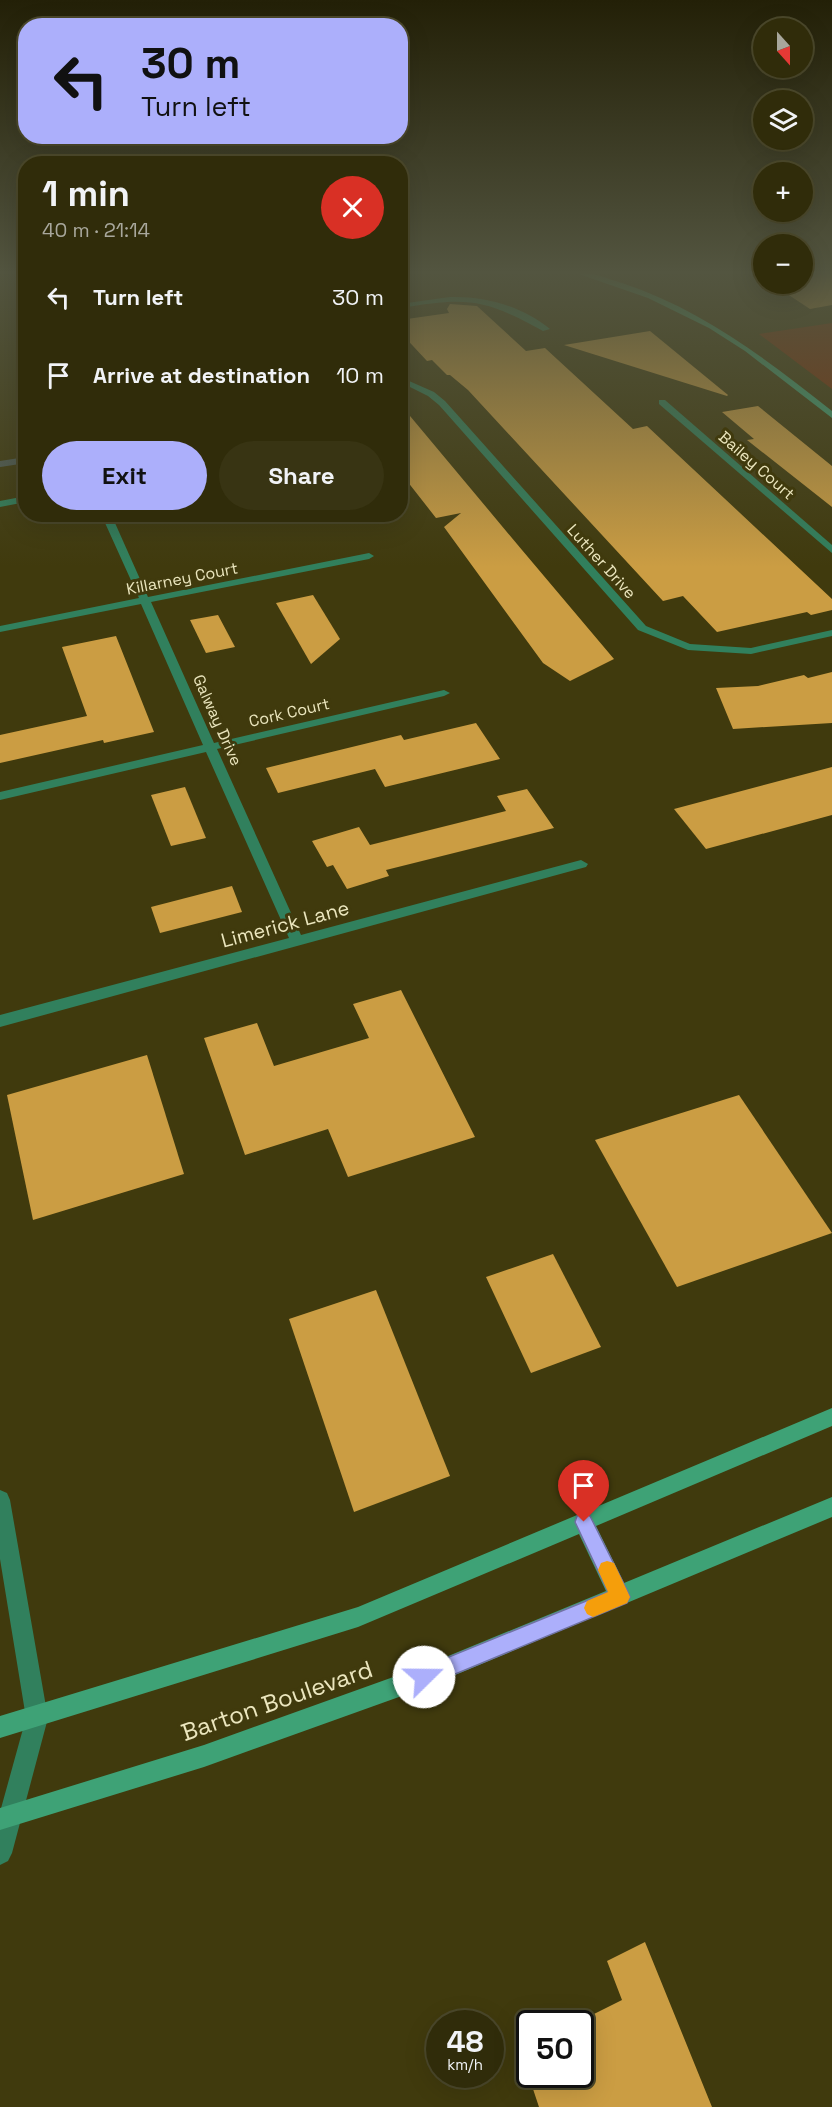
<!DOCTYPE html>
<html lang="en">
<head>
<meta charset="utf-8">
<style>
	body { margin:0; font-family:"Space Grotesk",sans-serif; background:#383413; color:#f1f3f6; height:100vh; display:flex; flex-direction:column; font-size:22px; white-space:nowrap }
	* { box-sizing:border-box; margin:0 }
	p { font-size:20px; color:#a8a79c }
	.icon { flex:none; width:33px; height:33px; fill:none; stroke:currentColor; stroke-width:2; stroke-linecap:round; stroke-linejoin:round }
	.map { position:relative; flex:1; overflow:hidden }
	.side { position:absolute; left:18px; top:156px; width:390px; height:366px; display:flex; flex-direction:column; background:#302c0a; border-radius:24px; box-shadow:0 6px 24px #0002,0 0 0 2px #4b482b }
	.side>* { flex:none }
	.hud { position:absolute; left:18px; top:18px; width:390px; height:126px; border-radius:24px; box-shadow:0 6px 24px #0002,0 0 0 2px #4b482b; background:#acaffb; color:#111; overflow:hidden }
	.needle { width:39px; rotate:159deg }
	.controls { position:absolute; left:753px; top:18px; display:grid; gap:12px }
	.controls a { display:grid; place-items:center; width:60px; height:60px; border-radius:50%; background:#302c0a; box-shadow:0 6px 24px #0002,0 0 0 2px #4b482b; font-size:30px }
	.speed { position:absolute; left:426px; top:2010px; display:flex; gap:12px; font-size:30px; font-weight:700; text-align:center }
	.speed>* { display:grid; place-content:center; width:78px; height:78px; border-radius:50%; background:#302c0a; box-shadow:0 6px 24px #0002,0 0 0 2px #4b482b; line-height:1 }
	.speed small { font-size:15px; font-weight:400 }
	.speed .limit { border:3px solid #111; border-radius:9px; background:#fff; color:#111 }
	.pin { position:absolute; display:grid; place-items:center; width:51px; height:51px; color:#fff; margin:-62px -26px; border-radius:50% 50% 50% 0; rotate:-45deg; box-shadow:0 0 6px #0007 }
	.pin .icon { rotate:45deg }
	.me { position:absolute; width:66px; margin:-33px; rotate:68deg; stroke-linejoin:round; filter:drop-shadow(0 0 4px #0008) }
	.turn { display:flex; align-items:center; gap:21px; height:126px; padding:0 24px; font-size:27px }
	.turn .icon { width:78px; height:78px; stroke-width:2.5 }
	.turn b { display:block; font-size:42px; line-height:51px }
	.round { display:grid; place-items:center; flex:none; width:63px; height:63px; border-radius:32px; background:#383413 }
	.overview { display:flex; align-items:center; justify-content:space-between; height:102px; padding:0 24px }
	h1 { font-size:36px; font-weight:600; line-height:45px }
	.action { display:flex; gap:12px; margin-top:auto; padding:12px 24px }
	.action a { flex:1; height:69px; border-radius:36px; background:#acaffb; color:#111; font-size:24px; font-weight:600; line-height:69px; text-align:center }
	.action a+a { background:#383413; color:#f1f3f6 }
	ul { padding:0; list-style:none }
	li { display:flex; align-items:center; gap:18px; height:78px; padding:0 24px }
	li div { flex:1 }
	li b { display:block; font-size:22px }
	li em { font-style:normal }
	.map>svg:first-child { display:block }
	.green { fill:#7d2e07 }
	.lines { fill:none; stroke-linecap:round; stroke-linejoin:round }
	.stream { stroke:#4f5c55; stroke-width:6 }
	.building { fill:#cb9d43 }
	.street { fill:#31805d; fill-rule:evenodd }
	.secondary { fill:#3ea276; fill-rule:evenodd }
	.route { fill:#acaffb; stroke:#7072a3; stroke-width:1.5 }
	.slow { fill:#f59e0b }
	.labels { text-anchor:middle; stroke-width:6; stroke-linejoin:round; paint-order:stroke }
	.far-street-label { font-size:16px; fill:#ebe6be; stroke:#403a0d }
	.street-label { font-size:20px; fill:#ebe6be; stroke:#403a0d }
	.near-street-label { font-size:24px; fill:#ebe6be; stroke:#403a0d }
</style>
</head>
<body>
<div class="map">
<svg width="832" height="2107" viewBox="0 0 832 2107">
	<rect width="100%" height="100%" fill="#403a0d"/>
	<path class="green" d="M832 323V389L759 334Z"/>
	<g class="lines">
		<path class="stream" d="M0 464 26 460"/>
	</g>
	<g class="building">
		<path d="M802 272H832V305L810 309 772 284H802Z"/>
		<path d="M450 304 477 306 526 351 545 348 633 429 647 426 832 599V610L811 615 807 612 717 632 683 596 663 601 468 390 450 375H447L432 360 427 361 400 332V320L449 313 447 309Z"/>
		<path d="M650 331 728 395 727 396 564 345Z"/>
		<path d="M400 404 522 550 614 659 570 681 543 663 444 527 461 513 436 518 400 472Z"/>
		<path d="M758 406 832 466V507L747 440 754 439 722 412Z"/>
		<path d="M313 595 340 639 311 664 276 603Z"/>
		<path d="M218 615 235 647 206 653 190 620Z"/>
		<path d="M116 636 154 732 104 743 103 740 0 763V735L87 716 62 647Z"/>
		<path d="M832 672V723L733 729 716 688 758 686 804 675 808 678Z"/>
		<path d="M476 723 500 759 385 787 375 769 278 793 266 768 401 735 404 740Z"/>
		<path d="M832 767V815L706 849 674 809Z"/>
		<path d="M185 787 206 838 171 846 151 795Z"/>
		<path d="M527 789 554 828 386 870 389 876 347 889 333 865 327 867 312 841 359 827 370 845 506 811 497 796Z"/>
		<path d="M232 886 242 912 160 933 151 907Z"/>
		<path d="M401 990 475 1137 348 1177 328 1129 245 1155 204 1038 257 1023 274 1066 369 1038 353 1004Z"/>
		<path d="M147 1055 184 1174 33 1220 7 1095Z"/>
		<path d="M739 1095 832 1233 677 1287 595 1140Z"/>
		<path d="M553 1254 601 1347 531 1373 486 1277Z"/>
		<path d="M376 1290 450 1476 354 1512 289 1319Z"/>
		<path d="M645 1942 712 2107H539L528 2074H580V2021L622 2000 607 1961Z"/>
	</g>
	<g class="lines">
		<g class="street">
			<path d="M450 297C485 296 522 306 550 329L543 331C483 298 468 297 400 308V304Z"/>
			<path d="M400 377 434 392 445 401 646 626 690 644 751 648 832 630V636L751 654 688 650 638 630 439 405 428 396 400 382Z"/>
			<path d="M659 400H665L832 545V553L659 404Z"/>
			<path d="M26 496V502L0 507V501Z"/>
			<path d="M101 514H111L148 597 369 553 374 556 369 559 151 602 214 743 444 690 450 693 444 696 217 749 301 935 581 860 588 864 586 867 0 1027V1015L289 938 206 752 0 800V792L203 745 141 604 0 632V626L139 598Z"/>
			<path d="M0 1490 7 1493 10 1500 48 1718 12 1853 8 1861 0 1865V1812L26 1718 0 1559Z"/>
		</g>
		<g class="secondary">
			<path d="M573 272C590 271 606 278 622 283 703 310 766 359 832 411V418L745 351 709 328 648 298Z"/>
			<path d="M832 1408V1426L596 1526 624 1583 832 1497V1517L424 1688 204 1767 0 1830V1808L204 1745 424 1666 606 1591 579 1534 358 1627 0 1738V1716L358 1607Z"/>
		</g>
	</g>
	<linearGradient id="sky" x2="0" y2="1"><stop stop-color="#232007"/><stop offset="0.48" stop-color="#535540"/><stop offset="1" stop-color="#535540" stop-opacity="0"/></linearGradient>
	<rect width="832" height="567" fill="url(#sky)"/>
	<path class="route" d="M584 1513 590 1516 627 1590 630 1597 627 1603 424 1687 417 1684 414 1677 417 1670 608 1592 575 1522 577 1516Z"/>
	<path class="slow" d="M607 1561 614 1563 630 1597 627 1603 593 1617 587 1614 584 1608 587 1601 608 1592 598 1570 601 1563Z"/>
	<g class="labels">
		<g class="far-street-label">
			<text transform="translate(757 465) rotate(41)" y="6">Bailey Court</text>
			<text transform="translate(602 561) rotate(48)" y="6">Luther Drive</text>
			<text transform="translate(182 578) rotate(-11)" y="6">Killarney Court</text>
			<text transform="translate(289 712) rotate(-13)" y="6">Cork Court</text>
			<text transform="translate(218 720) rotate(66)" y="6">Galway Drive</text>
		</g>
		<g class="street-label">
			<text transform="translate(285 924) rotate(-15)" y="7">Limerick Lane</text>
		</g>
		<g class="near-street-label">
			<text transform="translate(277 1701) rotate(-19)" y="8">Barton Boulevard</text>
		</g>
	</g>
</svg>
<div class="controls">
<a><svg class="needle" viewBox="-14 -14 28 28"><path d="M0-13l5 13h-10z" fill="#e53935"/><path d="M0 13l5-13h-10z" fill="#a8a79c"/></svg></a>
<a><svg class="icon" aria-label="layers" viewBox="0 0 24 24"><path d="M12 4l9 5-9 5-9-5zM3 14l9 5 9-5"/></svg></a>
<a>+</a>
<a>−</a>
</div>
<div class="speed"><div>48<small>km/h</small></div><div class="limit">50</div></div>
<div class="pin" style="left:584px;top:1522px;background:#d93025"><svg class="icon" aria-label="arrive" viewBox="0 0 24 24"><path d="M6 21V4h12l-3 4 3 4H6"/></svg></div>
<svg class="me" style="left:424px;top:1677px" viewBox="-20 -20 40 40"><circle r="19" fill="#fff"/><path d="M0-13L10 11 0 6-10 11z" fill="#acaffb"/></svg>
<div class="hud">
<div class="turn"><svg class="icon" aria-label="left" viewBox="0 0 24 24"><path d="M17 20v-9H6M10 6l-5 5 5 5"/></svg><div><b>30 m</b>Turn left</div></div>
</div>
<section class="side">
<div class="overview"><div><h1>1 min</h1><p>40 m · 21:14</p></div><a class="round" style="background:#d93025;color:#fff"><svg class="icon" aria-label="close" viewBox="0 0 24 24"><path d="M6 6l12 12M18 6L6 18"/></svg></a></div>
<ul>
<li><svg class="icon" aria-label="left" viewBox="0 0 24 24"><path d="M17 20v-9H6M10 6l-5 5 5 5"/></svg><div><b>Turn left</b></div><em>30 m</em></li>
<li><svg class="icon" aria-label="arrive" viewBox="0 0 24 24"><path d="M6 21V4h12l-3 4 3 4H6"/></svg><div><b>Arrive at destination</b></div><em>10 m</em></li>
</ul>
<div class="action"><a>Exit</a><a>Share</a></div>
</section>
</div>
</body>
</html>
